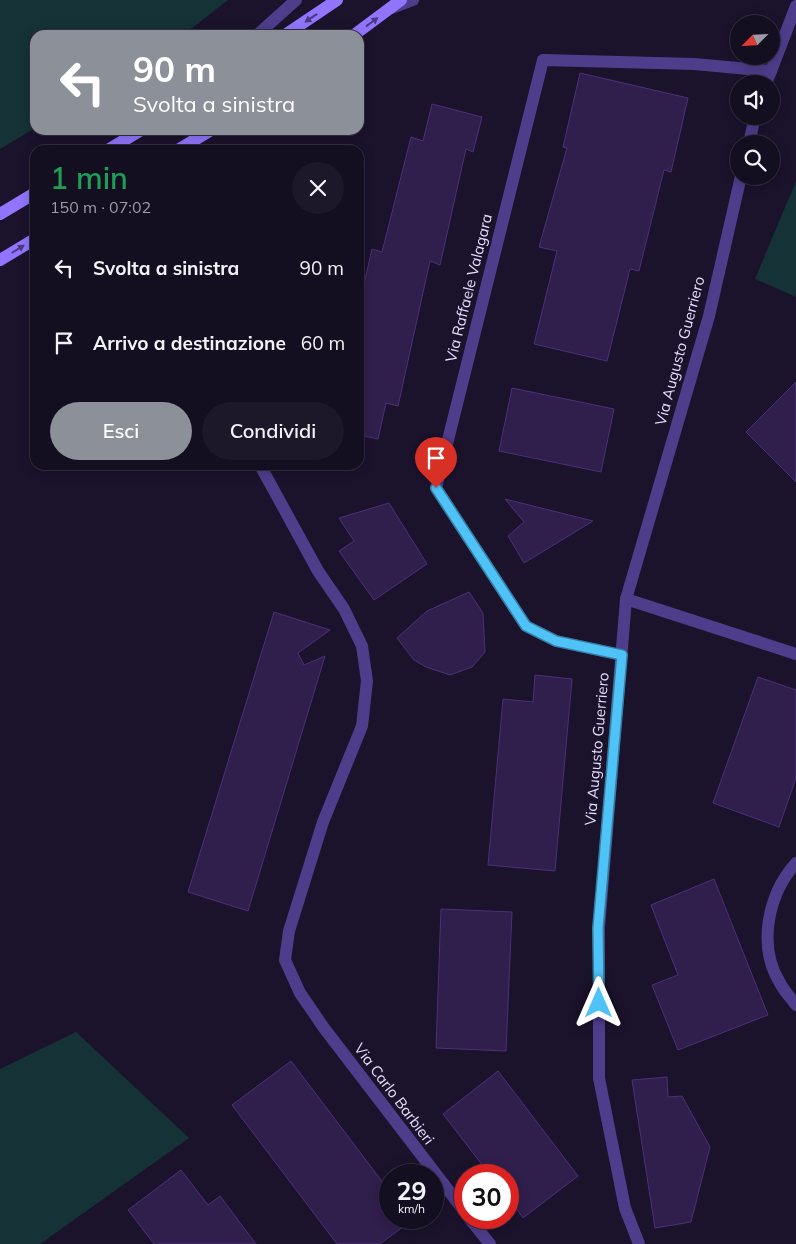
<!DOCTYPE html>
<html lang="it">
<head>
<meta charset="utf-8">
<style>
	body { margin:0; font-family:Mulish,sans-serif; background:#1d172a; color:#f1f3f6; height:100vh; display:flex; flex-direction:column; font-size:19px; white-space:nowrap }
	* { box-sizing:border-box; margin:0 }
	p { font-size:16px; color:#9d9ca5 }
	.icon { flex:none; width:28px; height:28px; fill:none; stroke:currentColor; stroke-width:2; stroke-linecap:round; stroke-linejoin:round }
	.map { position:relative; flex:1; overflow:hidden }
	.side { position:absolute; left:30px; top:145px; width:334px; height:325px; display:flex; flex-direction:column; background:#140e21; border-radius:15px; box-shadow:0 2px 12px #0003,0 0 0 1px #332e3f }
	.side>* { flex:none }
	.top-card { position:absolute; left:30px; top:30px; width:334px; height:105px; border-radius:15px; box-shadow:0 2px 12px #0003,0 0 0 1px #332e3f; background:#8c9099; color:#fff; overflow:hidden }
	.needle { width:32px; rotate:246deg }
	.controls { position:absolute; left:730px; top:15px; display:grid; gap:10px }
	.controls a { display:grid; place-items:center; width:50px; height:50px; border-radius:50%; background:#140e21; box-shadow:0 2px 12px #0003,0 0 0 1px #332e3f; font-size:25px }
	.speed { position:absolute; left:379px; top:1164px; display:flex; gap:10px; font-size:25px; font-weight:700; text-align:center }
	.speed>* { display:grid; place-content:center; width:65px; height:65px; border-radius:50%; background:#140e21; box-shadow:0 2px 12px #0003,0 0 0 1px #332e3f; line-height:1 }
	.speed small { font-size:12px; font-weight:400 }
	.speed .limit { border:8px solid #d22; background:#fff; color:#111 }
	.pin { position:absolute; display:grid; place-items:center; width:42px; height:42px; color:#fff; margin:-51px -21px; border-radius:50% 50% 50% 0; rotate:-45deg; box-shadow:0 0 5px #0007 }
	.pin .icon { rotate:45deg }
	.me { position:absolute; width:55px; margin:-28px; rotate:0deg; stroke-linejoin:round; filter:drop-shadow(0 0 4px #0008) }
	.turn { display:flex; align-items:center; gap:18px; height:105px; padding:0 20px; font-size:22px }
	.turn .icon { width:65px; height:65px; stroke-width:2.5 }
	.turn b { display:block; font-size:35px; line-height:42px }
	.round { display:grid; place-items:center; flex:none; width:52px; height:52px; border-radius:26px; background:#1d172a }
	.head { display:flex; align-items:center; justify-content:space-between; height:85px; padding:0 20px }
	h1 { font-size:30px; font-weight:600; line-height:38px; color:#1e9e55 }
	.button { display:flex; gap:10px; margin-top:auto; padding:10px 20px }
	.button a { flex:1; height:58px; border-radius:30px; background:#8c9099; color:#fff; font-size:20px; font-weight:600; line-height:58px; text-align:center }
	.button a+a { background:#1d172a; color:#f1f3f6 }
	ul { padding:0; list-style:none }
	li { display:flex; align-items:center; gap:15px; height:75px; padding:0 20px }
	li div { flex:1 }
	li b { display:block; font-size:19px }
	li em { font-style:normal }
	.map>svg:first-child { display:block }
	.green { fill:#153237 }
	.building { fill:#301e4d; stroke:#4c3079 }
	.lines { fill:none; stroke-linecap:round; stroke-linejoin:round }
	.street { stroke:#4e3d8b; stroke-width:12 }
	.secondary { stroke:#9175fe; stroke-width:12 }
	.oneway { fill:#4a3a80 }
	.route-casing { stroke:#337fa1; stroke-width:12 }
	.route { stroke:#4fc3f7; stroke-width:9 }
	.labels { text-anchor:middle; stroke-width:5; stroke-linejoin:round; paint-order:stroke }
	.street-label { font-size:15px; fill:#e7deff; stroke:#1b122c }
</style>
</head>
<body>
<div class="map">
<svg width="796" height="1244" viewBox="0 0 796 1244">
	<rect width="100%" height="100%" fill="#1b122c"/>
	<g class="green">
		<path d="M0 0H228L183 35H35V128L0 149Z"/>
		<path d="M796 181V297L755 279Z"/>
		<path d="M76 1032 189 1138 40 1244H0V1069Z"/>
	</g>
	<g class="building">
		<path d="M580 73 688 98 671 172 664 170 639 271 630 269 607 361 534 344 557 251 539 247 567 148 563 147Z"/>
		<path d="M432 104 482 117 473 152 466 149 440 265 430 261 398 406 386 403 378 439 359 435V306L372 249 382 252 411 137 423 141Z"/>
		<path d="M796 382V482L746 432Z"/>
		<path d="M512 388 614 409 601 472 499 451Z"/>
		<path d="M505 499 593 521 524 563 508 536 524 522Z"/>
		<path d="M389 503 427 564 374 600 339 551 354 541 339 518Z"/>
		<path d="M469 592 483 613 485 652 472 667 450 675 426 667 414 660 397 638 427 611Z"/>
		<path d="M274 612 330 630 298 653 304 665 325 656 248 911 188 892Z"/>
		<path d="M535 675 572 679 555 871 488 865 503 699 533 702Z"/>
		<path d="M758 677 796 690V778L779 827 713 803Z"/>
		<path d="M714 879 768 1015 678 1050 652 985 678 975 651 905Z"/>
		<path d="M441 909 512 912 506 1051 436 1048Z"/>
		<path d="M291 1061 390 1192V1218H415L380 1244H337L232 1105Z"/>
		<path d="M498 1071 578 1176 523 1218 508 1198V1175H490L443 1114Z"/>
		<path d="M667 1077 668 1097 682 1096 710 1147 691 1222 655 1228 632 1080Z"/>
		<path d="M181 1170 208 1205 220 1196 256 1244H154L128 1210Z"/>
	</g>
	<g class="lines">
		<g class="street">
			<path d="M392 8 413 0"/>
			<path d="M257 35 296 0"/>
			<path d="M766 84 796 6"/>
			<path d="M749 144 755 116"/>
			<path d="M260 465 318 571 344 609 362 646 367 681 362 726 323 822 289 931 285 960 300 993 324 1028 465 1212"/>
			<path d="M626 599 796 654"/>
			<path d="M621 655 556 641 526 626 436 488 543 60 694 64 771 71"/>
			<path d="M796 863C768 894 757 946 780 983 784 991 791 998 796 1005"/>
			<path d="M469 1218 490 1244"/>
			<path d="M639 1244 625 1208 599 1078V928L626 599 709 316 741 176"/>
		</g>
		<g class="secondary">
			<path d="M285 35 337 0"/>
			<path d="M354 35 401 0"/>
			<path d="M108 150 141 130"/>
			<path d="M178 150 211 130"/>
			<path d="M0 214 35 193"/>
			<path d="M0 260 35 239"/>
		</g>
	</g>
	<defs><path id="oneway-solid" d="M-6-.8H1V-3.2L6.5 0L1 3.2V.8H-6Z" transform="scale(1.25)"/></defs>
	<g class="oneway">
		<use href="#oneway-solid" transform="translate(311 18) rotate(146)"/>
		<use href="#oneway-solid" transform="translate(372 22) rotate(-36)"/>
		<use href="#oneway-solid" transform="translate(18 249) rotate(-32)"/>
	</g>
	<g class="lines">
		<defs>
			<path id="route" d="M436 488 526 626 556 641 622 655 598 928 599 1003"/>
		</defs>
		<use href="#route" class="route-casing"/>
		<use href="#route" class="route"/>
	</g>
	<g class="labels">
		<g class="street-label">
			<text transform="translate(469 288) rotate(-76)" y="5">Via Raffaele Valagara</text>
			<text transform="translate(680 351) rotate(-75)" y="5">Via Augusto Guerriero</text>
			<text transform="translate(597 749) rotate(-85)" y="5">Via Augusto Guerriero</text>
			<text transform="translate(394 1094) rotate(53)" y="5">Via Carlo Barbieri</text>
		</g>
	</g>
</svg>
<div class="controls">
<a><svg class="needle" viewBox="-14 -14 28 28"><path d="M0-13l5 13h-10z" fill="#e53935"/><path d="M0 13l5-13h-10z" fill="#9d9ca5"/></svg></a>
<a><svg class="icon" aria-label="sound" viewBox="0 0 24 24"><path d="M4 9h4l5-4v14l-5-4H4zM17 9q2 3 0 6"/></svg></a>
<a><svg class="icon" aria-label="search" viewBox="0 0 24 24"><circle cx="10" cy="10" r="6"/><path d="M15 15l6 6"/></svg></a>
</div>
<div class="speed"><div>29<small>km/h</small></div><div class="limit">30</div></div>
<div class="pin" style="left:436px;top:488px;background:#d93025"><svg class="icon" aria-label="arrive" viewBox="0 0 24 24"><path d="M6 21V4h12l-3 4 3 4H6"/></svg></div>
<svg class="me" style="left:599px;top:1003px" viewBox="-20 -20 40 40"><path d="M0-17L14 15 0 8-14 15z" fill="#4fc3f7" stroke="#fff" stroke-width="4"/></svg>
<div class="top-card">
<div class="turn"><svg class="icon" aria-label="left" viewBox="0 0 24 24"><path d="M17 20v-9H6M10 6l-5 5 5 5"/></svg><div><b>90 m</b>Svolta a sinistra</div></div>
</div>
<section class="side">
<div class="head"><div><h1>1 min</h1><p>150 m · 07:02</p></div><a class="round"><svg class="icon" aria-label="close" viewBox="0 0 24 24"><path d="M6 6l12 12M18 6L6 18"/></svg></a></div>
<ul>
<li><svg class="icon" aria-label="left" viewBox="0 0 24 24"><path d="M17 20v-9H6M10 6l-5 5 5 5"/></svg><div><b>Svolta a sinistra</b></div><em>90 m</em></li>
<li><svg class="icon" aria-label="arrive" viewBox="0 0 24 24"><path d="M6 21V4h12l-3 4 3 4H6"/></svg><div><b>Arrivo a destinazione</b></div><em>60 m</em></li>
</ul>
<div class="button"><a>Esci</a><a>Condividi</a></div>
</section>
</div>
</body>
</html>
